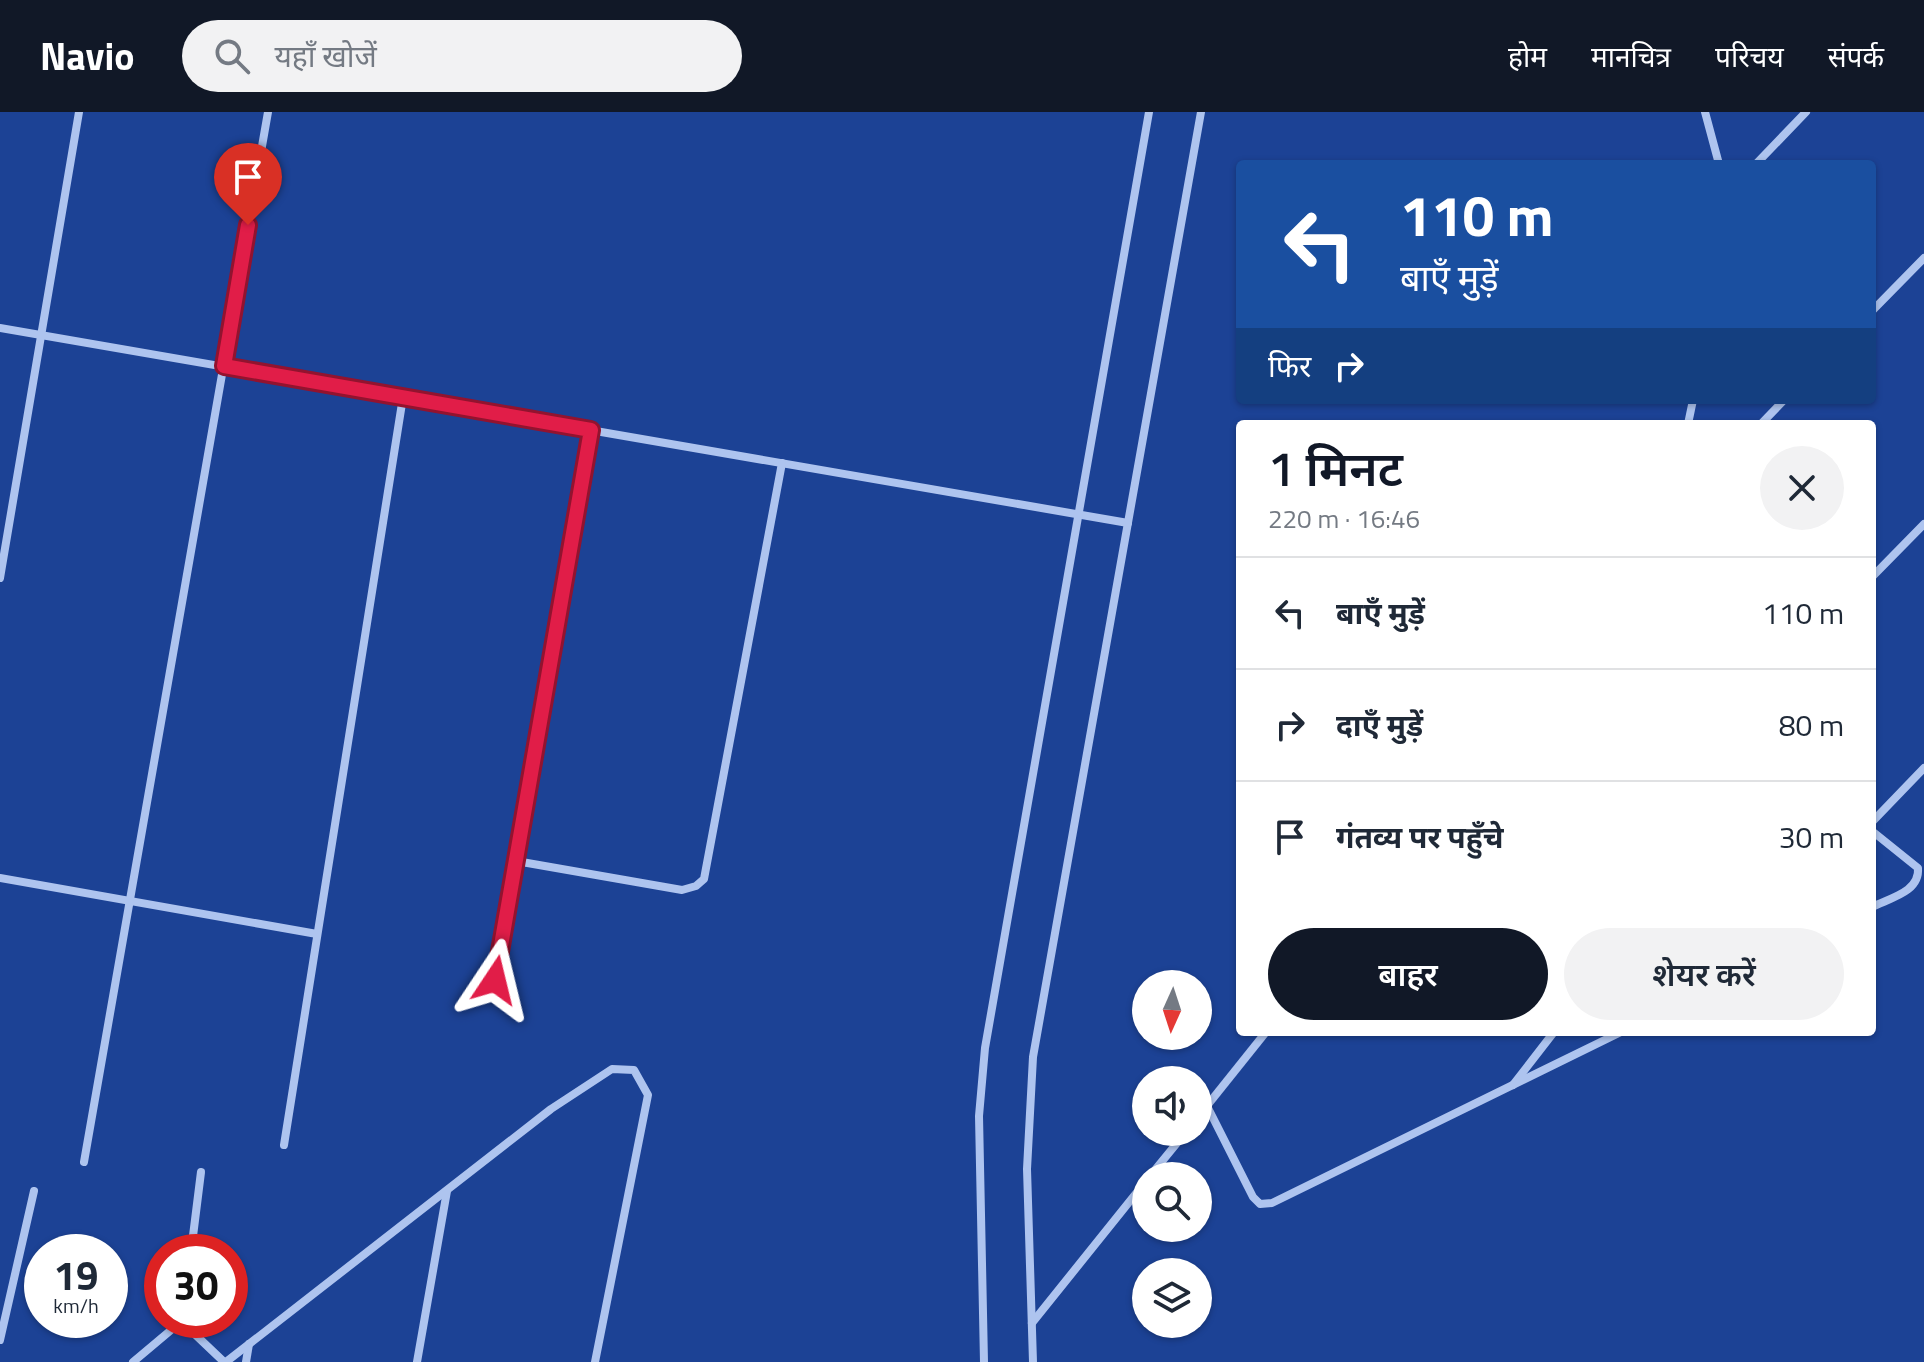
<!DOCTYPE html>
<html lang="hi">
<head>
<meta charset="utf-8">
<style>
	body { margin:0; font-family:"Titillium Web","Noto Sans Devanagari",sans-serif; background:#f2f2f3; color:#1f2937; height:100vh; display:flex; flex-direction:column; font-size:30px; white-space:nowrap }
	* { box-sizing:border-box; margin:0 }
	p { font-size:26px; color:#747a83 }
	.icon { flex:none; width:44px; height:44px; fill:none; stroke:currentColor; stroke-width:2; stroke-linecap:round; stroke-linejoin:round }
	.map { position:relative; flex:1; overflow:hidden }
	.panel { position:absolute; left:1236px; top:308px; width:640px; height:616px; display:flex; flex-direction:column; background:#fff; border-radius:8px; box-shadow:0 2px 6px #0004 }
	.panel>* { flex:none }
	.guide { position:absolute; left:1236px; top:48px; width:640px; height:244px; border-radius:8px; box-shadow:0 2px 6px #0004; background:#1a4fa0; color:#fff; overflow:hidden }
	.needle { width:52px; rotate:183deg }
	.controls { position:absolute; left:1132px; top:858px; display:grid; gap:16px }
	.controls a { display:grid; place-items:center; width:80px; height:80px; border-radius:50%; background:#fff; box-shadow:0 2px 6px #0004; font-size:40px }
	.speed { position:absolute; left:24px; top:1122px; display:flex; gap:16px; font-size:40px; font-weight:700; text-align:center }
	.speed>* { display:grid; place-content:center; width:104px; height:104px; border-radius:50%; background:#fff; box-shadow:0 2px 6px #0004; line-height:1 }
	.speed small { font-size:20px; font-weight:400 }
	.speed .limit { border:12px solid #d22; background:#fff; color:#111 }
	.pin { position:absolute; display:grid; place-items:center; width:68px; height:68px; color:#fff; margin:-82px -34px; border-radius:50% 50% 50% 0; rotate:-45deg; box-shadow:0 0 8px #0007 }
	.pin .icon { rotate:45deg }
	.me { position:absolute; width:88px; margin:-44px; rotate:10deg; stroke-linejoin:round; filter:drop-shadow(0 0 6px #0008) }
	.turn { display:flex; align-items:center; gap:28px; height:168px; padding:0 32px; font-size:36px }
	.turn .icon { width:104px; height:104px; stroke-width:2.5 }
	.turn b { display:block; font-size:56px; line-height:68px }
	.then { display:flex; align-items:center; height:76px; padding:0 32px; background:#0003; gap:16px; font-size:30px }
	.round { display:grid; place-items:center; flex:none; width:84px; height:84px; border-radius:42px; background:#f2f2f3 }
	.summary { display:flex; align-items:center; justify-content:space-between; height:136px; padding:0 32px }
	h1 { font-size:48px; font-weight:600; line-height:60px; color:#111827 }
	.action { display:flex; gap:16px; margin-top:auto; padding:16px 32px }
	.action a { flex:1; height:92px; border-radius:48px; background:#111827; color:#fff; font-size:32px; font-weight:600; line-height:92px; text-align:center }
	.action a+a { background:#f2f2f3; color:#1f2937 }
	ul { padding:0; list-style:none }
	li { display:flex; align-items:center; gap:24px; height:112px; padding:0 32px; border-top:2px solid #e0e1e3 }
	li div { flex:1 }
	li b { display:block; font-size:30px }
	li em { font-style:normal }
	header { display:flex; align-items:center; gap:48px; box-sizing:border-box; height:112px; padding:0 40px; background:#111827; color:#fff }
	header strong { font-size:38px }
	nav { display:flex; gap:44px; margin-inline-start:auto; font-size:28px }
	.search { width:560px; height:72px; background:#f2f2f3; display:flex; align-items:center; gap:20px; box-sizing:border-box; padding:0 28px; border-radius:44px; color:#747a83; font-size:30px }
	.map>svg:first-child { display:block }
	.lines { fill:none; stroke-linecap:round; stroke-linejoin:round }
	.street { stroke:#aec4ef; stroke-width:8 }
	.route-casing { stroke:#92132f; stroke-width:20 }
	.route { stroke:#e11d48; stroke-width:14 }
</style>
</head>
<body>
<header>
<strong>Navio</strong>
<div class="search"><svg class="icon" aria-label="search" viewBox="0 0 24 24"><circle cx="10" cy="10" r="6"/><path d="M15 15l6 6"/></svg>यहाँ खोजें</div>
<nav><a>होम</a><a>मानचित्र</a><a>परिचय</a><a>संपर्क</a></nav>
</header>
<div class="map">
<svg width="1924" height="1250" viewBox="0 0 1924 1250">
	<rect width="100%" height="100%" fill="#1c4295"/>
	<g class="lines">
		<g class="street">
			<path d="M1705 0 1719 52"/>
			<path d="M1756 52 1806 0"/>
			<path d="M1872 199 1924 146"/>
			<path d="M0 216 1128 411"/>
			<path d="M1688 312 1693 288"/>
			<path d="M1761 312 1784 288"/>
			<path d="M1872 465 1924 412"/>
			<path d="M0 466 79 0"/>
			<path d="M1872 710 1924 656"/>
			<path d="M1872 719 1918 756C1920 780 1890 786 1872 795"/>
			<path d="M516 749 682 778 696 774 704 767 782 351"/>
			<path d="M0 766 317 822"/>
			<path d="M495 868 591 318"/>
			<path d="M1513 973 1554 920"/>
			<path d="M1207 994 1253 1085 1260 1092 1272 1091 1621 920"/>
			<path d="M1198 1005 1266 920"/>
			<path d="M284 1033 403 285"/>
			<path d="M84 1050 268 0"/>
			<path d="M1150 1064 1186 1020"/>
			<path d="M191 1140 201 1060"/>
			<path d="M182 1210 224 1250"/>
			<path d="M1032 1211 1146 1069"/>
			<path d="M0 1228 34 1079"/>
			<path d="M133 1250 183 1208"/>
			<path d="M226 1250 551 997 612 957 634 958 648 983 595 1250"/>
			<path d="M246 1250 249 1232"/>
			<path d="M417 1250 447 1079"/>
			<path d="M984 1250 979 1004 985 936 1149 0"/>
			<path d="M1033 1250 1027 1057 1033 945 1201 0"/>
		</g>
	</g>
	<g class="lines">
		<defs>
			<path id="route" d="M248 113 224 254 591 318 495 868"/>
		</defs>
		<use href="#route" class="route-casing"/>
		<use href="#route" class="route"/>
	</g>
</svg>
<div class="controls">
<a><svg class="needle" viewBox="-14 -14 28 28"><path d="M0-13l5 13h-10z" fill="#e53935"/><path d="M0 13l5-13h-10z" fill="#747a83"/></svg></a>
<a><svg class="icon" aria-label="sound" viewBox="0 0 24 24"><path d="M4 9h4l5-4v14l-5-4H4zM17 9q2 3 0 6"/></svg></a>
<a><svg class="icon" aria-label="search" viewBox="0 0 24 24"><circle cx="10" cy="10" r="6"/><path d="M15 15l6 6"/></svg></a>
<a><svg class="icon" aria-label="layers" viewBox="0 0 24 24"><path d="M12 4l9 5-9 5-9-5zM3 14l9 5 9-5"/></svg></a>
</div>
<div class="speed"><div>19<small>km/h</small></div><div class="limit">30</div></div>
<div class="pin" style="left:248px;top:113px;background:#d93025"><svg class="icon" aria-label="arrive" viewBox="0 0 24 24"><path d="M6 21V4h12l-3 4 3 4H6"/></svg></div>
<svg class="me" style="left:495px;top:868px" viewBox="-20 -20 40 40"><path d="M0-17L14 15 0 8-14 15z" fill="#e11d48" stroke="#fff" stroke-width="4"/></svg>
<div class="guide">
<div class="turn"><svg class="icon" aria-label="left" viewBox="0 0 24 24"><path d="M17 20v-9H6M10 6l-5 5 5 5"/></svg><div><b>110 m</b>बाएँ मुड़ें</div></div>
<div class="then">फिर<svg class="icon" aria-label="right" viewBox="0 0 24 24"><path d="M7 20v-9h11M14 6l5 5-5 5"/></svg></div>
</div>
<section class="panel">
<div class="summary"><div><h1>1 मिनट</h1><p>220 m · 16:46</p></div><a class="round"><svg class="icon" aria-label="close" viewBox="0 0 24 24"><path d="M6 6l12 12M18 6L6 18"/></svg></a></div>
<ul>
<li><svg class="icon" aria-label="left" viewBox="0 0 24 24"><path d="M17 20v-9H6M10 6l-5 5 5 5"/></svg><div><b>बाएँ मुड़ें</b></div><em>110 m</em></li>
<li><svg class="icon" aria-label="right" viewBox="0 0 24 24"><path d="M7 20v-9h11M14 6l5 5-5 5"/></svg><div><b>दाएँ मुड़ें</b></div><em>80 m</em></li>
<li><svg class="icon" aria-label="arrive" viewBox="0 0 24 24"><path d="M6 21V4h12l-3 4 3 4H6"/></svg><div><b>गंतव्य पर पहुँचे</b></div><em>30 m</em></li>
</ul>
<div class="action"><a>बाहर</a><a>शेयर करें</a></div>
</section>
</div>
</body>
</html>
